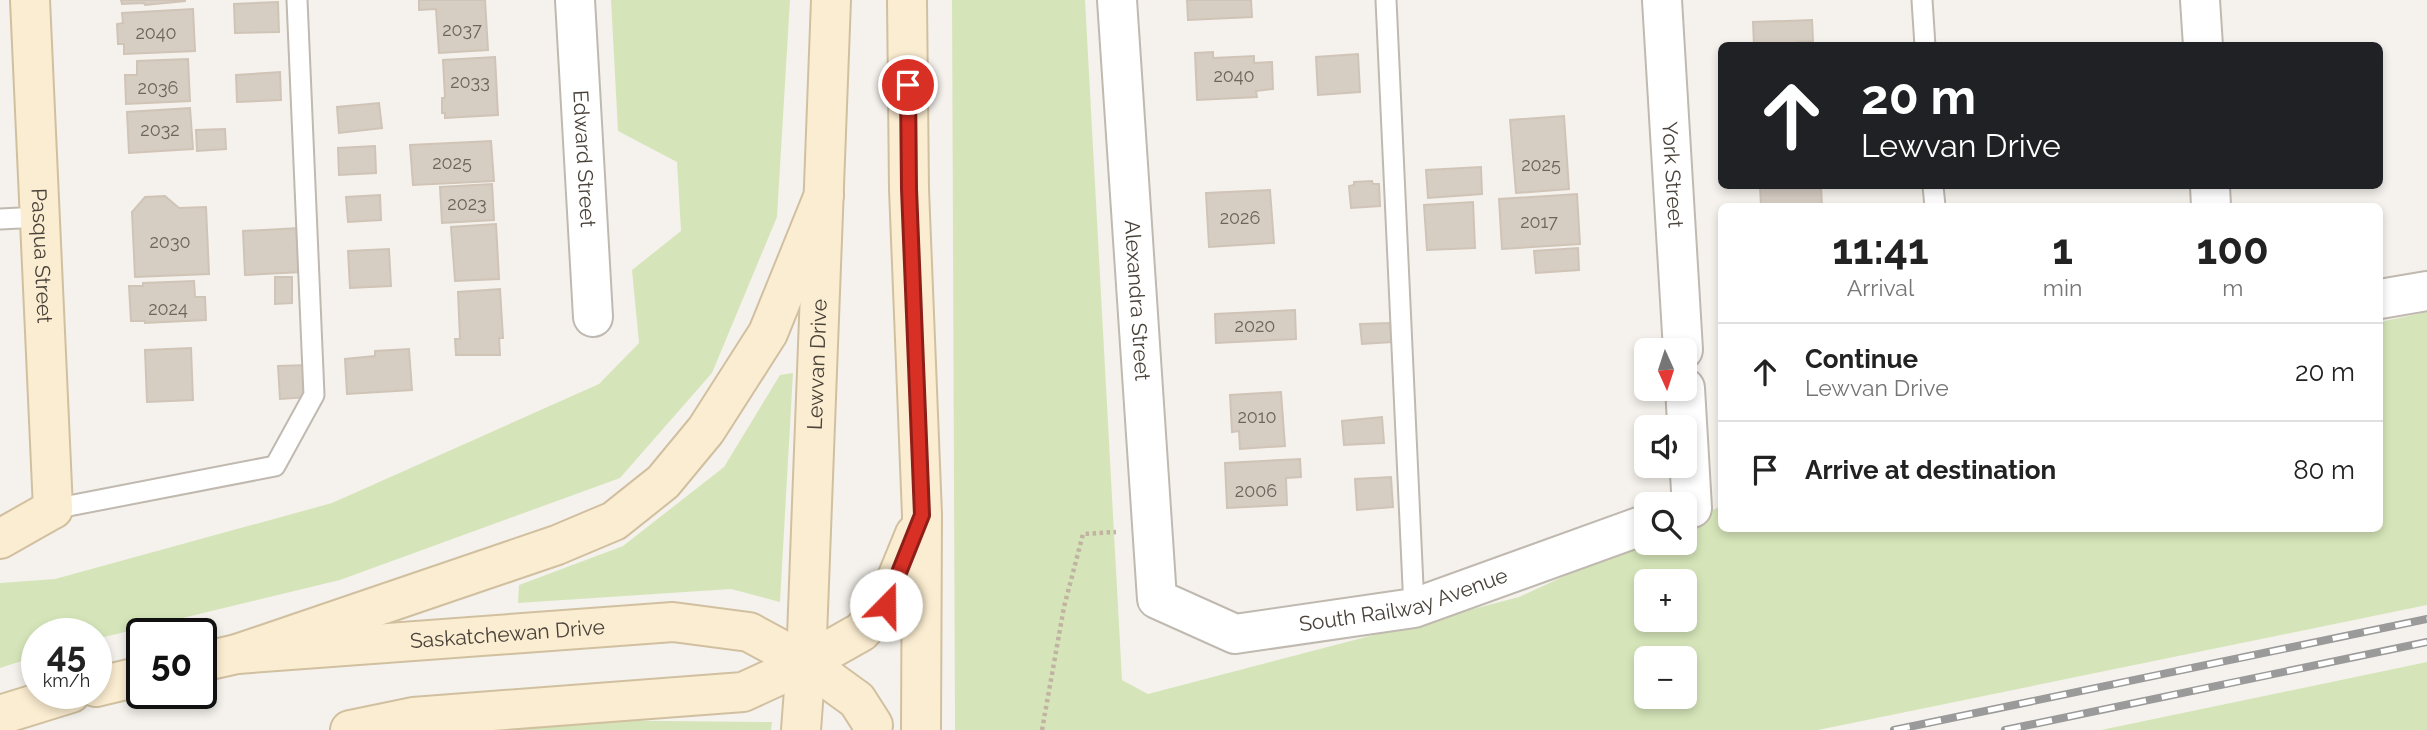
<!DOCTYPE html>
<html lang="en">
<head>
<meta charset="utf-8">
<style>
	body { margin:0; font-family:Raleway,sans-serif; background:#f6f6f6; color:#222; height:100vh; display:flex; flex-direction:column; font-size:26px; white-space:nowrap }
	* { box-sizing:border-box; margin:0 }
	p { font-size:23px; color:#767676 }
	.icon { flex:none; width:38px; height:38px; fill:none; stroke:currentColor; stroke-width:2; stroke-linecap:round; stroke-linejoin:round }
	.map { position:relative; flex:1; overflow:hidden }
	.drawer { position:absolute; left:1718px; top:203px; width:665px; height:329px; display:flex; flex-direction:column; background:#fff; border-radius:10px; box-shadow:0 4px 10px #0003 }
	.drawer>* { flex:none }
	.top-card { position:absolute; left:1718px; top:42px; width:665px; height:147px; border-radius:10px; box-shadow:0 4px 10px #0003; background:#202124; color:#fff; overflow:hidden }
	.needle { width:46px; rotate:177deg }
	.tools { position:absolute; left:1634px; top:338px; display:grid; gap:14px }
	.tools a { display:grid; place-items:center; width:63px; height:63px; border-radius:10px; background:#fff; box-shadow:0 4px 10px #0003; font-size:35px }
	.speed { position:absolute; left:21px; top:618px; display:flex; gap:14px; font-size:35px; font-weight:700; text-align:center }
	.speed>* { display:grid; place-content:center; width:91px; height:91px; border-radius:50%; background:#fff; box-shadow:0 4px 10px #0003; line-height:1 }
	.speed small { font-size:18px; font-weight:400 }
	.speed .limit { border:4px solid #111; border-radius:10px; background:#fff; color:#111 }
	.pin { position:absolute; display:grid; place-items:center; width:60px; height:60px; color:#fff; margin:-30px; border:4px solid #fff; border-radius:50%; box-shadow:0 2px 7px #0007 }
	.me { position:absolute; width:77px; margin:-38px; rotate:22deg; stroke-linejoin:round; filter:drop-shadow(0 0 5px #0008) }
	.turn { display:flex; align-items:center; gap:24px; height:147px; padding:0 28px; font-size:32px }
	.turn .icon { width:91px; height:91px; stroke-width:2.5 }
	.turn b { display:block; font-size:49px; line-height:60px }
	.eta { display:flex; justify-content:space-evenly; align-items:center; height:119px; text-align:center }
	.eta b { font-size:42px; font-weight:700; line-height:49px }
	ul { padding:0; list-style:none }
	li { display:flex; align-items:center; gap:21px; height:98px; padding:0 28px; border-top:2px solid #e0e0e0 }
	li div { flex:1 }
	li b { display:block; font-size:26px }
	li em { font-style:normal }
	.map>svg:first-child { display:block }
	.green { fill:#d6e5b9; fill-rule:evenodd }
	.building { fill:#d6cdc3; stroke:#d0c4b7; stroke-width:2 }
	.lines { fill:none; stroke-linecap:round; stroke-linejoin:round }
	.lane-casing { stroke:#c0b9b0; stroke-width:23 }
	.street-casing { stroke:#c0b9b0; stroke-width:42 }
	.secondary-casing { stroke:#d1c0a0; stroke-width:42 }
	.path { stroke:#c1b3a2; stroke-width:4.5; stroke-dasharray:3.5 3.5; stroke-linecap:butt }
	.lane { stroke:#fff; stroke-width:19 }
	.street { stroke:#fff; stroke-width:38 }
	.secondary { stroke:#fbedd1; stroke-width:38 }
	.rail-casing { stroke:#9a9a9a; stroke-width:8 }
	.rail { stroke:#fff; stroke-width:5; stroke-dasharray:16; stroke-linecap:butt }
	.route-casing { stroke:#8d1f18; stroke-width:18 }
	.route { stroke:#d93025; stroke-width:12 }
	.labels { text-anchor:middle; stroke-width:7; stroke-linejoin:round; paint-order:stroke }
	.number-label { font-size:18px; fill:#6c655c }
	.street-label { font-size:21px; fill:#49423a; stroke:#fff }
</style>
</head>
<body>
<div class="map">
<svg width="2427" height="730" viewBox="0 0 2427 730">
	<rect width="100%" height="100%" fill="#f5f2ed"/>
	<g class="green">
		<path d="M611 0H790L777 217 712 373 620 478 340 580 96 639V634H37V656L0 668V583L55 579 332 503 599 384 639 343 632 270 681 231 677 162 618 131Z"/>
		<path d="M952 0H1085L1122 680 1148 694 1519 597 1647 538V542H1685V521L1722 506V528H2380V322L2427 312V605L1818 730H955ZM1647 581H1685V620H1647ZM1647 658H1685V696H1647Z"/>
		<path d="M793 373 780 602 731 589 518 603 519 585 623 546 724 467 780 375Z"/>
		<path d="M2427 662V730H2101Z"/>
		<path d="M569 720 772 722 771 730H492Z"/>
	</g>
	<g class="building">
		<path d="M121 0H185V1L145 5 144 3 122 4Z"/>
		<path d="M419 0H485L488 50 439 53 436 9 419 10Z"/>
		<path d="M1187 0H1251L1252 17 1188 20Z"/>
		<path d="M278 2 279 32 235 33 234 4Z"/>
		<path d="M193 9 195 51 124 54V44H118L117 24 123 23 122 13Z"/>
		<path d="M1812 20 1813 41 1797 42V46H1754L1753 22Z"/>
		<path d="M1213 52V58L1254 56V63L1272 62 1273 89 1256 91 1257 97 1197 100 1195 53Z"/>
		<path d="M1358 54 1360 92 1318 95 1316 57Z"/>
		<path d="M495 57 498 115 445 118V113H442V98H445L443 60Z"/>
		<path d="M188 59 190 101 126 104 125 75H137V61Z"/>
		<path d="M280 72 281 100 237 102 236 75Z"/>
		<path d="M379 103 382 128 339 133 337 107Z"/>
		<path d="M190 108 193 149 129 153 127 112Z"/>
		<path d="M1564 116 1569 189 1516 193 1510 120Z"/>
		<path d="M225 129 226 149 197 151 196 130Z"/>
		<path d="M491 141 494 181 413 185 410 145Z"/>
		<path d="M375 146 376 173 339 175 338 148Z"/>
		<path d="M1481 167 1482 194 1428 198 1426 170Z"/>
		<path d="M1372 181 1373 184H1379L1380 206 1351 208 1349 186 1354 185V182Z"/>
		<path d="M492 184 494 220 442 223 440 187Z"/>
		<path d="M1760 186H1821L1822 206H1761Z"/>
		<path d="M1270 190 1274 243 1209 247 1206 193Z"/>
		<path d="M1577 194 1580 244 1502 249 1499 199Z"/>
		<path d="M380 195 381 220 348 222 346 197Z"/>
		<path d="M165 196 179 208 206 207 209 274 135 277 132 212 145 197Z"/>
		<path d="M1473 202 1475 248 1427 250 1424 205Z"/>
		<path d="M496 224 499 279 455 281 451 227Z"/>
		<path d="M299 228 302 272 245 275 243 231Z"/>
		<path d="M1578 248 1579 270 1536 273 1534 251Z"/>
		<path d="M389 249 391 286 350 288 348 251Z"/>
		<path d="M275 277H292V303L275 304Z"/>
		<path d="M194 281 195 297H205L206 320 145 323V321H131L129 286H143V283Z"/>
		<path d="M500 289 503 338H499L500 355H456L455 339H460L458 292Z"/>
		<path d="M1295 310 1296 339 1216 343 1215 314Z"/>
		<path d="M1390 323 1392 342 1362 344 1360 324Z"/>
		<path d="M191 348 193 400 147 402 145 350Z"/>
		<path d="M409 349 412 390 347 394 345 359 375 356V351Z"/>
		<path d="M308 365 309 397 280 399 278 366Z"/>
		<path d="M1281 392 1285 446 1240 449 1239 431 1232 432 1230 395Z"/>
		<path d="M1382 417 1384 443 1344 445 1342 421Z"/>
		<path d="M1300 459 1301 477 1286 478 1287 505 1227 508 1225 463Z"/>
		<path d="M1391 477 1393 507 1357 510 1355 479Z"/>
	</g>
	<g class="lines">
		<defs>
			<g id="lane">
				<path d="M1386 0 1414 608"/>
				<path d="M1922 0 1925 46"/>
				<path d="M1933 186 1935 206"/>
				<path d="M0 219 40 217"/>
				<path d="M53 509 275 466 314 395 297 0"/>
			</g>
			<g id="street">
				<path id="s1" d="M575 0 593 317"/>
				<path id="s2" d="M1117 0 1157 599 1235 634 1414 608 1647 524"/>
				<path id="s3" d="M1662 0 1683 350"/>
				<path d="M2200 0 2203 46"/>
				<path d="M2210 186 2211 206"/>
				<path d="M2380 299 2427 291"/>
				<path d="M1685 388 1692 508"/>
			</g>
			<g id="secondary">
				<path id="s4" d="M30 0 53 509"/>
				<path d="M907 0 909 189 922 515 921 730"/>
				<path d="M0 539 53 509"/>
				<path d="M237 654 557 545 614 521 663 482 706 430 768 333 824 195"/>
				<path id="s5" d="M201 662 237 654 673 622 749 632 806 663 857 700 873 725 872 730"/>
				<path d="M96 687 142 676"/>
				<path d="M0 715 71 693"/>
				<path d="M350 730 413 717 743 692 806 663 861 632 886 605 915 534"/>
				<path id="s6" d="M801 730 806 663 831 0"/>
			</g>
		</defs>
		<use href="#lane" class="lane-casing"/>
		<use href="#street" class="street-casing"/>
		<use href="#secondary" class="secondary-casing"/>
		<path class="path" d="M1042 730 1064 607 1083 534 1116 532"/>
		<use href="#lane" class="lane"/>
		<use href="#street" class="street"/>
		<use href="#secondary" class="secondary"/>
		<defs>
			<g id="rail">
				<path d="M1894 730 2427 619"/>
				<path d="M2005 730 2427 642"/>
			</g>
		</defs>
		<use href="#rail" class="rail-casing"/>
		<use href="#rail" class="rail"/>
	</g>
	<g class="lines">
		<defs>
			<path id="route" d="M886 605 922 515 909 189 908 85"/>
		</defs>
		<use href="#route" class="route-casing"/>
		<use href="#route" class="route"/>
	</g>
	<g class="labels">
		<g class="number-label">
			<text x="462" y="36">2037</text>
			<text x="156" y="39">2040</text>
			<text x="1234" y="82">2040</text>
			<text x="470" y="88">2033</text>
			<text x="158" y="94">2036</text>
			<text x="160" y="136">2032</text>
			<text x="452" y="169">2025</text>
			<text x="1541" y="171">2025</text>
			<text x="467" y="210">2023</text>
			<text x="1240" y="224">2026</text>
			<text x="1539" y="228">2017</text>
			<text x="170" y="248">2030</text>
			<text x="168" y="315">2024</text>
			<text x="1255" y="332">2020</text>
			<text x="1257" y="423">2010</text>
			<text x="1256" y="497">2006</text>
		</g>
		<g class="street-label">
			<text dy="7" stroke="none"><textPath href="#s1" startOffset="159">Edward Street</textPath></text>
			<text dy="7" stroke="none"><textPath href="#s3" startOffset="175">York Street</textPath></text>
			<text dy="7" stroke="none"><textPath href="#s4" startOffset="256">Pasqua Street</textPath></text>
			<text dy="7" stroke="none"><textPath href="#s2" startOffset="301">Alexandra Street</textPath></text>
			<text dy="7" stroke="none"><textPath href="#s6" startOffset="366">Lewvan Drive</textPath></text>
			<text dy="7" stroke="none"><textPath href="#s2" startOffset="858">South Railway Avenue</textPath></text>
			<text dy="7" stroke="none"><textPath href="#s5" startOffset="308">Saskatchewan Drive</textPath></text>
		</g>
	</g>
</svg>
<div class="tools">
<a><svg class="needle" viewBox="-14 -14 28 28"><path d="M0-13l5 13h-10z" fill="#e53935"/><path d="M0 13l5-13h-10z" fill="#767676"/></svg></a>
<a><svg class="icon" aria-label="sound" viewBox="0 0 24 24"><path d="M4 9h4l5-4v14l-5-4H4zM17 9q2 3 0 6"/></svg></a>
<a><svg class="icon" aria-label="search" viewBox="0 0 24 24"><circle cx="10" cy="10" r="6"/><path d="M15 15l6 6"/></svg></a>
<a>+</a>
<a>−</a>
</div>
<div class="speed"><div>45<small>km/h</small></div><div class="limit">50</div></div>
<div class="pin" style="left:908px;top:85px;background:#d93025"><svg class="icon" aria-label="arrive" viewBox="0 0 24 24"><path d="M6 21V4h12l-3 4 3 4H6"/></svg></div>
<svg class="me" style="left:886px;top:605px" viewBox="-20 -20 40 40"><circle r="19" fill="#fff"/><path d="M0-13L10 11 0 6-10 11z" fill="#d93025"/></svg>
<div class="top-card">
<div class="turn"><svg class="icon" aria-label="ahead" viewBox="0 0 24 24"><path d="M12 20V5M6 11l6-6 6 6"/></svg><div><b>20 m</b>Lewvan Drive</div></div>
</div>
<section class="drawer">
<div class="eta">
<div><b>11:41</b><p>Arrival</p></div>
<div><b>1</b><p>min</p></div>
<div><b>100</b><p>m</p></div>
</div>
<ul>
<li><svg class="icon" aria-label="ahead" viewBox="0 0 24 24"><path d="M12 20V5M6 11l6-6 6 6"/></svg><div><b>Continue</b><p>Lewvan Drive</p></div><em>20 m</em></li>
<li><svg class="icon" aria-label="arrive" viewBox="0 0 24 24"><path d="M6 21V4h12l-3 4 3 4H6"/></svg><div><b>Arrive at destination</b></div><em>80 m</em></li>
</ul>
</section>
</div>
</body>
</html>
